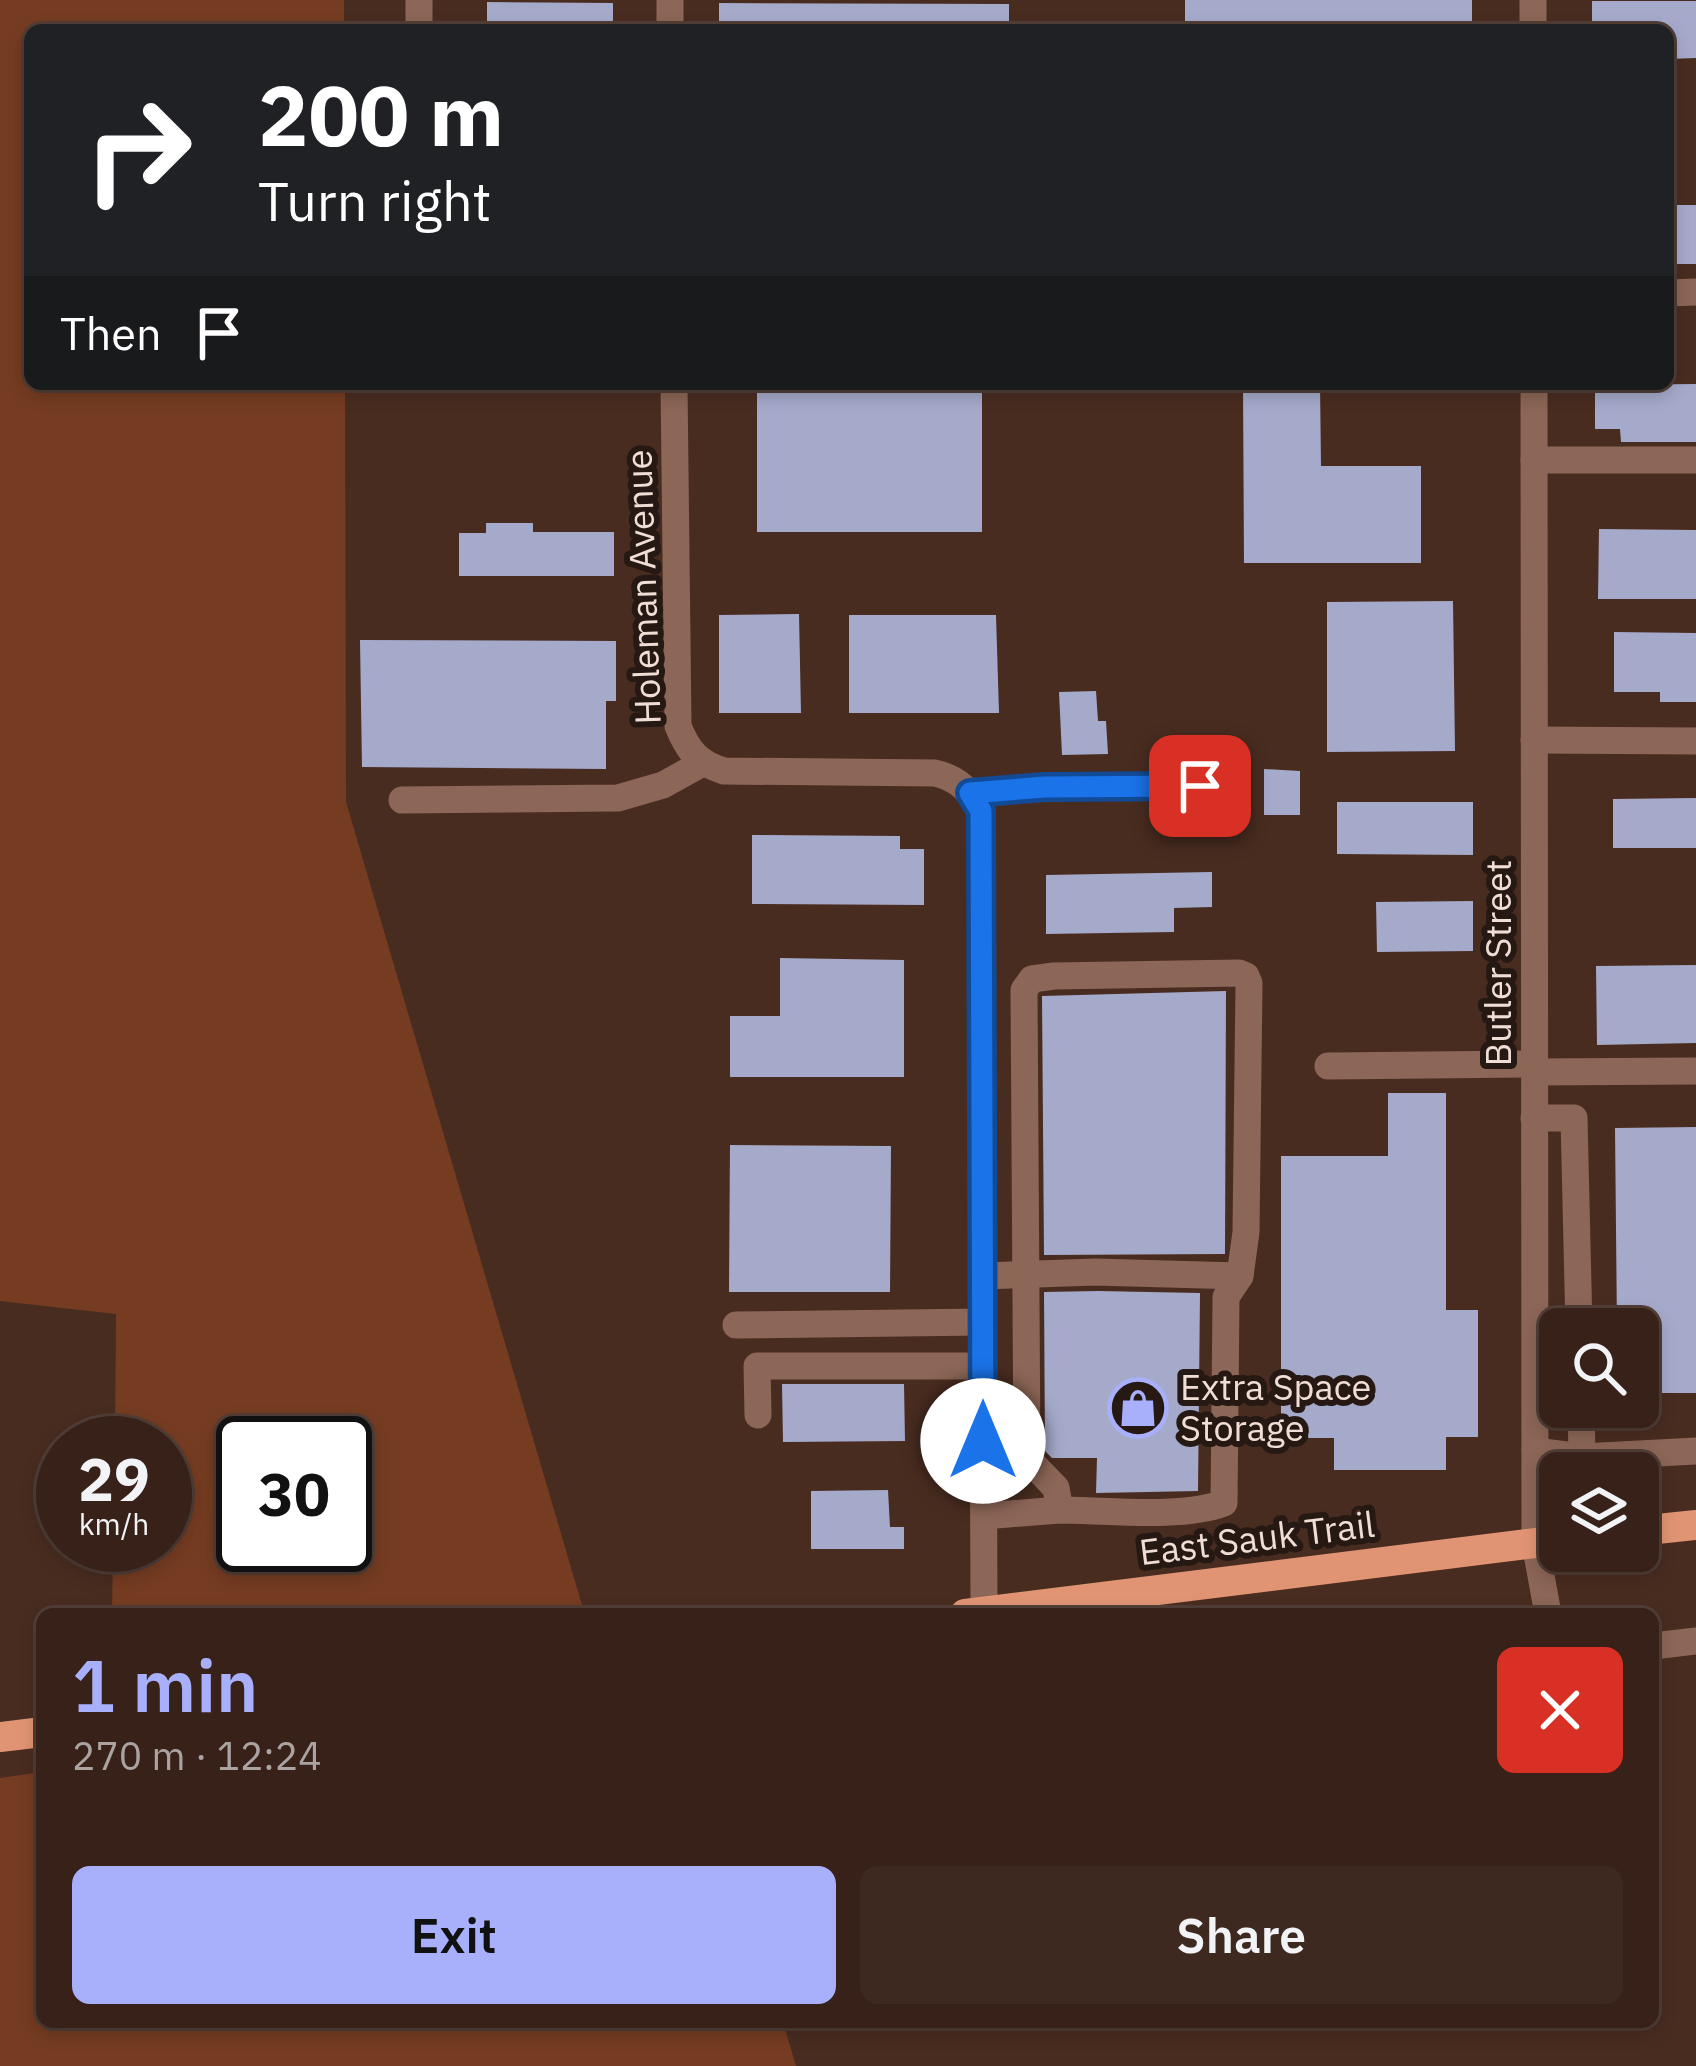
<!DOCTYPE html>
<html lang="en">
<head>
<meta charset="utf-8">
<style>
	body { margin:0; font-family:"IBM Plex Sans",sans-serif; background:#3e2921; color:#f1f3f6; height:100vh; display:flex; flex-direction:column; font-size:45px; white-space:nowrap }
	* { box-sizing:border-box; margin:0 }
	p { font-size:39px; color:#aaa3a2 }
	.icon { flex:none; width:66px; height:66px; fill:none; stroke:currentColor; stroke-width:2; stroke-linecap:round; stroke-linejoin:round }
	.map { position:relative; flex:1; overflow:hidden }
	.details { position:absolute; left:36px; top:1608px; width:1623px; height:420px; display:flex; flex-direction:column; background:#372118; border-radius:18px; box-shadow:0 6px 18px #0003,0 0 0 3px #513e37 }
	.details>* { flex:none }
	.top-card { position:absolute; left:24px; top:24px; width:1650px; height:366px; border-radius:18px; box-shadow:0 6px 18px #0003,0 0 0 3px #513e37; background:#202124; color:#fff; overflow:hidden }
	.controls { position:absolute; left:1539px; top:1308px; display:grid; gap:24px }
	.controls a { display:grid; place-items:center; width:120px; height:120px; border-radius:18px; background:#372118; box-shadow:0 6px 18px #0003,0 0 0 3px #513e37; font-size:60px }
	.speed { position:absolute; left:36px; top:1416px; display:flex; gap:24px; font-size:60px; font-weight:700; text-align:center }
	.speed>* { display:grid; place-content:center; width:156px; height:156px; border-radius:50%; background:#372118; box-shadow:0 6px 18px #0003,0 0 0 3px #513e37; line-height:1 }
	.speed small { font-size:30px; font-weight:400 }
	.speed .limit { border:6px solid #111; border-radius:18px; background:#fff; color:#111 }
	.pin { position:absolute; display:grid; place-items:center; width:102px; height:102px; color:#fff; margin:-51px; border-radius:24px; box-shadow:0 6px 18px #0006 }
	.me { position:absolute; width:132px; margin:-66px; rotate:0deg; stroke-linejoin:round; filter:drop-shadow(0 0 9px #0008) }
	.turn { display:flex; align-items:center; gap:42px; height:252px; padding:0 36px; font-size:54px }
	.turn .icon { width:156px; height:156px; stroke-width:2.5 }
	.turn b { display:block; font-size:84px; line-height:102px }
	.then { display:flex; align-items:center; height:114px; padding:0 36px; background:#0003; gap:24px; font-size:45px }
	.round { display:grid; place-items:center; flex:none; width:126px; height:126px; border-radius:18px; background:#3e2921 }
	.summary { display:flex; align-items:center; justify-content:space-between; height:204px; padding:0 36px }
	h1 { font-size:72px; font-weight:600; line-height:90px; color:#a8b0fc }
	.cta { display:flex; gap:24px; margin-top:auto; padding:24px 36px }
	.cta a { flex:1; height:138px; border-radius:18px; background:#a8b0fc; color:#111; font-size:48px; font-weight:600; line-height:138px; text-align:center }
	.cta a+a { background:#3e2921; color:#f1f3f6 }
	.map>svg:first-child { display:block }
	.green { fill:#753c21; fill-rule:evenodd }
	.building { fill:#a5aacb }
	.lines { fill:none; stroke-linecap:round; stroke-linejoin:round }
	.minor { stroke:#8c6656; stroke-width:27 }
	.major { stroke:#e19473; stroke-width:30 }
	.route-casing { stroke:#114b97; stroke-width:30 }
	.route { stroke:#1a73e8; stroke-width:21 }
	.labels { text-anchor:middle; stroke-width:12; stroke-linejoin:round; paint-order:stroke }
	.street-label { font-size:36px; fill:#f0ddd5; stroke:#261913 }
	.poi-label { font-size:36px; fill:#f0ddd5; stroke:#261913; text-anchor:start }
</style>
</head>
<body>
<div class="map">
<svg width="1696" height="2066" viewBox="0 0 1696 2066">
	<rect width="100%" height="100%" fill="#492c20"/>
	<g class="green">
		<path d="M0 0H344V30H30V384H345L346 802 582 1605 501 1614H112L113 1545H165V1443H115L116 1314 0 1301ZM243 1443H345V1545H243Z"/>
		<path d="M42 1772V2022H783L796 2066H0V1778Z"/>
	</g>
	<g class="building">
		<rect x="1185" y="0" width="287" height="30"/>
		<path d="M1592 1H1696V58L1668 59V30H1592Z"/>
		<path d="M487 2 613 3V30H487Z"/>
		<path d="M719 3 1009 4V30H719Z"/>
		<rect x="1668" y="205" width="28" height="59"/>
		<rect x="757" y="384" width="225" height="148"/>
		<path d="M1243 384H1320L1321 466H1421V563H1244Z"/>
		<path d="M1696 384V442H1621L1620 429H1595V385Z"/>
		<path d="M486 523H533V532H614V576H459V533H486Z"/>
		<path d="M1599 529 1696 530V599H1598Z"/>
		<path d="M1453 601 1455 751 1327 752V602Z"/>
		<path d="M799 614 801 713H719V615Z"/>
		<path d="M849 615H996L999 713H849Z"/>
		<path d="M1614 632 1696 633V702H1660V692H1614Z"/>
		<path d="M360 640 616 641V701H606V769L362 767Z"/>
		<path d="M1096 691 1098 721H1106L1108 754 1062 755 1059 692Z"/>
		<path d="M1264 769 1300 771V815H1264Z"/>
		<path d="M1696 798V848H1613V799Z"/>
		<path d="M1337 802H1473V855L1337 854Z"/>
		<path d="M752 835 900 836V849H924V905L752 904Z"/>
		<path d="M1212 872V907L1174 908V932L1046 934V875Z"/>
		<path d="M1473 901V951L1377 952 1376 902Z"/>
		<path d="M780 958 904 960V1077H730V1016H780Z"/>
		<path d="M1696 965V1043L1597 1045 1596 966Z"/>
		<path d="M1226 991 1225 1254 1044 1255 1042 996Z"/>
		<path d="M1388 1093H1446V1310H1478V1437H1446V1470H1334V1438H1281V1156H1388Z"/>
		<path d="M1696 1127V1393H1638V1329H1617L1615 1128Z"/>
		<path d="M730 1145 891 1146 890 1292H729Z"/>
		<path d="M1098 1291 1200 1293 1198 1491 1096 1493 1097 1458H1052L1045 1451 1044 1292Z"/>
		<path d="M782 1384H904L905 1441 783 1442Z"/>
		<path d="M888 1490 890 1527H904V1549H811V1491Z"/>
	</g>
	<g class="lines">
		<g class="minor">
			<path d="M419 0V30"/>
			<path d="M670 0V30"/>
			<path d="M1533 0V30"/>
			<path d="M1668 293 1696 292"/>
			<path d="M674 384 678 726C688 751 698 763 724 771L935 773C959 779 969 790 981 811L984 1611"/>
			<path d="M1534 384 1535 1543 1548 1614"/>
			<path d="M1534 460H1696"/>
			<path d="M1534 740 1696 741"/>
			<path d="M970 793 1045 787 1200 786"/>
			<path d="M402 800 618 798 663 785 701 764"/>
			<path d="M1328 1066 1534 1064"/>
			<path d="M1534 1072 1696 1071"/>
			<path d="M1534 1118H1574L1579 1329"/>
			<path d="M983 1276 1095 1272 1240 1276"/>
			<path d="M736 1325 983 1322"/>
			<path d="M1581 1407 1582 1457"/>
			<path d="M758 1415 757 1366H983"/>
			<path d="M1535 1451 1582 1457 1696 1451"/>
			<path d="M984 1516 1060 1510C1109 1510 1180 1519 1224 1503L1226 1297 1240 1276 1246 1232 1249 983 1246 976 1239 973 1054 976 1032 979 1024 990 1027 1458 1056 1488 1060 1510"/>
			<path d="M1653 1646 1696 1641"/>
		</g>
		<g class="major">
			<path d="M1638 1531 1696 1525"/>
			<path d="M965 1614 1560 1540"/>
			<path d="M0 1737 42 1732"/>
		</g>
	</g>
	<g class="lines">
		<defs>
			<path id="route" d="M983 1441 981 811 970 793 1045 787 1200 786"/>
		</defs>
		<use href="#route" class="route-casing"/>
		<use href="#route" class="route"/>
	</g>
	<defs>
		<symbol id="shop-ring" viewBox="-11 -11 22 22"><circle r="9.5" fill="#261913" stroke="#a8b0fc" stroke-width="1.5"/><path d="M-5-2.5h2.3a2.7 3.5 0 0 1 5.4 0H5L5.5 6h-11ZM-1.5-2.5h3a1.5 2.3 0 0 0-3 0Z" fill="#a8b0fc"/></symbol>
	</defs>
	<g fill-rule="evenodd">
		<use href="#shop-ring" x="1105" y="1375" width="66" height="66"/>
	</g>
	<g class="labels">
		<g class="street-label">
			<text transform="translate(643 587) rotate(-92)" y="13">Holeman Avenue</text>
			<text transform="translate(1498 963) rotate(-90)" y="13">Butler Street</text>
			<text transform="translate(1257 1538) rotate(-7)" y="13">East Sauk Trail</text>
		</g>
		<g class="poi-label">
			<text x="1180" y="1400">Extra Space<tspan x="1180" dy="41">Storage</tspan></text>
		</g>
	</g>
</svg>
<div class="controls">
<a><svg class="icon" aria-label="search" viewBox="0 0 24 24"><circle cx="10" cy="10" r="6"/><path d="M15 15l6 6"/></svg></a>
<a><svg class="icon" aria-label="layers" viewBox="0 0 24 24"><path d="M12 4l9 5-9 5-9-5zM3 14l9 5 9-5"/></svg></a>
</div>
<div class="speed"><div>29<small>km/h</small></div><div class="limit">30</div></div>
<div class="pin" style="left:1200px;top:786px;background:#d93025"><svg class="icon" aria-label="arrive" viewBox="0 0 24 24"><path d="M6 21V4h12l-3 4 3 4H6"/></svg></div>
<svg class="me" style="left:983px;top:1441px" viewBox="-20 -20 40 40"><circle r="19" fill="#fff"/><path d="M0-13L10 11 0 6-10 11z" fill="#1a73e8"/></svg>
<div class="top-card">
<div class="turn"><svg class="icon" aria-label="right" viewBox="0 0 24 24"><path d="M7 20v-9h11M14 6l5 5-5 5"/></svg><div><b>200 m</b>Turn right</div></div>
<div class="then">Then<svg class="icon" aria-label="arrive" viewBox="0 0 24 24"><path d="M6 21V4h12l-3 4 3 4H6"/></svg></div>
</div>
<section class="details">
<div class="summary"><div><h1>1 min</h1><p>270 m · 12:24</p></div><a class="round" style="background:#d93025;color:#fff"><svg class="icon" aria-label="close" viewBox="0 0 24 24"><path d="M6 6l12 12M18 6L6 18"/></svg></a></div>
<div class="cta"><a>Exit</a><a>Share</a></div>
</section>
</div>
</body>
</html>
